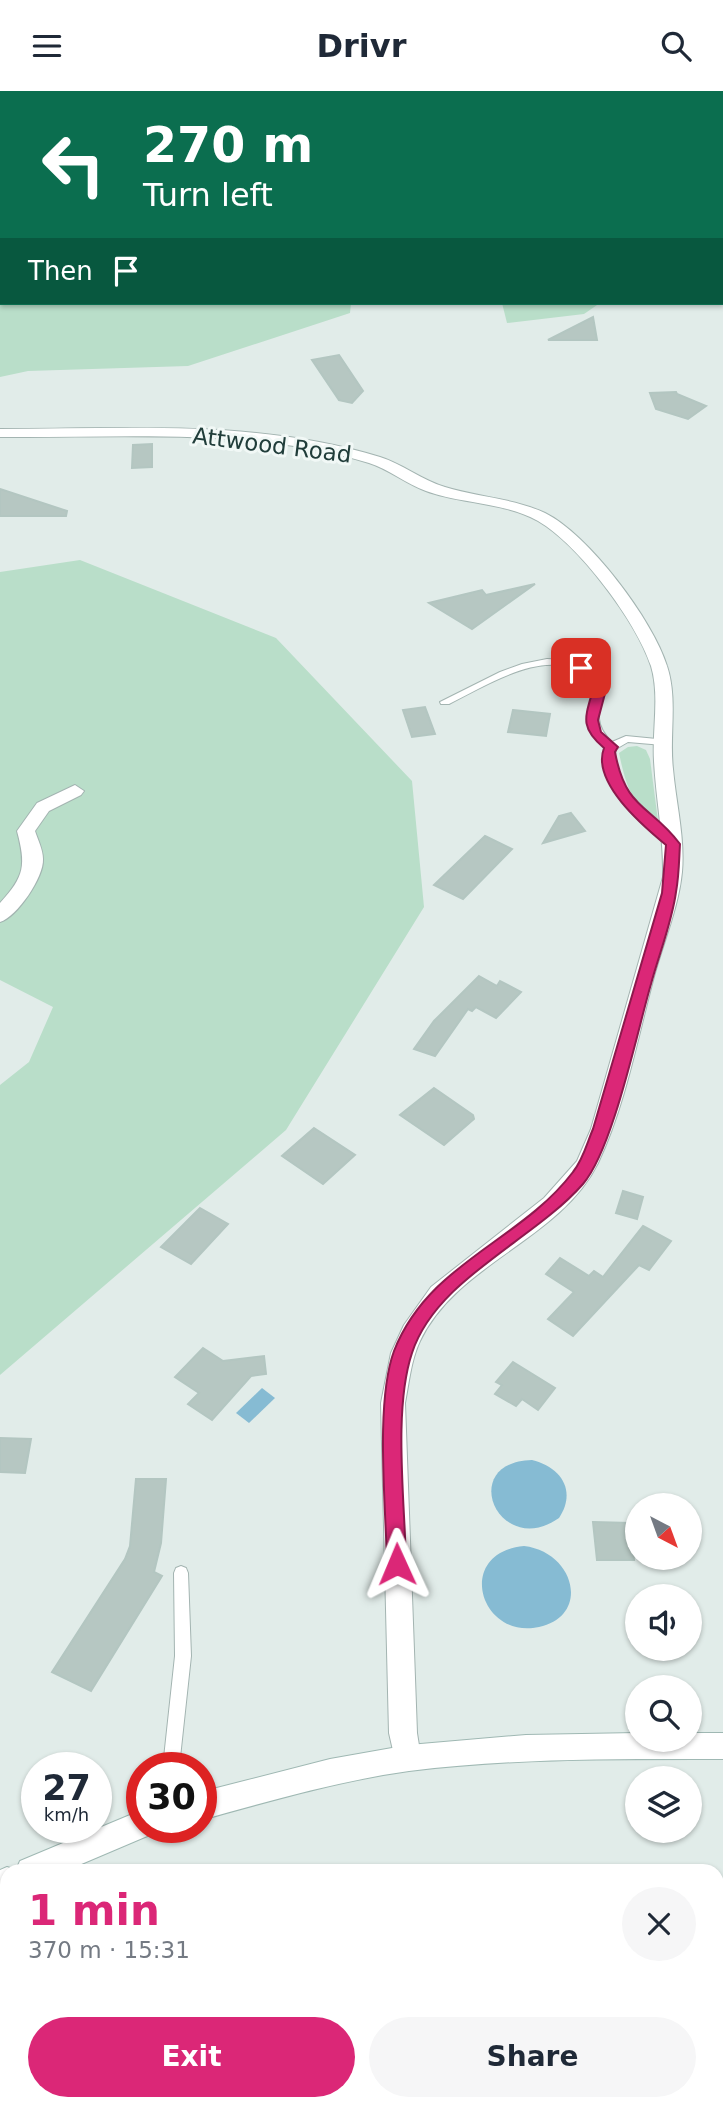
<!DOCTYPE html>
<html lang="en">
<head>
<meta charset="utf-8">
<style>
	body { margin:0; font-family:"DejaVu Sans",sans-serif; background:#f6f6f7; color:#1f2937; height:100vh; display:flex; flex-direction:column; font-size:26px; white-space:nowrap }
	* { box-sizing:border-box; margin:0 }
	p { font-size:23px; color:#747a83 }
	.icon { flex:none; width:38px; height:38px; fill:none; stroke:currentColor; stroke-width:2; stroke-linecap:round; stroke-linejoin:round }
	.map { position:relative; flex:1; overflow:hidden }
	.details { position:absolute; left:0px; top:1773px; width:724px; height:247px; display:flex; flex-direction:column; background:#fff; border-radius:21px 21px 0 0; box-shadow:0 2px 5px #0004 }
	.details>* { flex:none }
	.hud { position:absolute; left:0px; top:0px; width:724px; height:214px; box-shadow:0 2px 5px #0004; background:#0b6e4f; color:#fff; overflow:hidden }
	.needle { width:46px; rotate:139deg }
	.controls { position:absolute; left:625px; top:1402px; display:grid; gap:14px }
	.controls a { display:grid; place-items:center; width:77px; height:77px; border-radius:50%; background:#fff; box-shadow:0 2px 5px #0004; font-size:35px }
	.speed { position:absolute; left:21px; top:1661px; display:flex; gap:14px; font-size:35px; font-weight:700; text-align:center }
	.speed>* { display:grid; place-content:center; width:91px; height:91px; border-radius:50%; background:#fff; box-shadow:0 2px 5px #0004; line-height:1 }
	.speed small { font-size:18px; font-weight:400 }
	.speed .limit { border:10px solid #d22; background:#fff; color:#111 }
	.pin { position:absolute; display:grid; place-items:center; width:60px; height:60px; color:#fff; margin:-30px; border-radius:14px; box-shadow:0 4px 10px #0006 }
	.me { position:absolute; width:77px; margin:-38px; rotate:359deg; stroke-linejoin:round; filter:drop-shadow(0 0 5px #0008) }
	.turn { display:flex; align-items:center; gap:24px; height:147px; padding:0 28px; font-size:32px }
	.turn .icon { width:91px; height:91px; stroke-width:2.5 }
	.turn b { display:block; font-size:49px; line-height:60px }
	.then { display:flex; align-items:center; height:66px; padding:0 28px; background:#0003; gap:14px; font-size:26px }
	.round { display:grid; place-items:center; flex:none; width:74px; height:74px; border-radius:37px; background:#f6f6f7 }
	.head { display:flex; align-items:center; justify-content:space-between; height:119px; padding:0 28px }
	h1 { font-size:42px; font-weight:800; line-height:52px; color:#db2777 }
	.cta { display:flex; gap:14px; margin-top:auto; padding:14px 28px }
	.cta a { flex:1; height:80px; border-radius:42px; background:#db2777; color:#fff; font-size:28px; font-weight:800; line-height:80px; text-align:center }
	.cta a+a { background:#f6f6f7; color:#1f2937 }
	header { display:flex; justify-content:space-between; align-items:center; height:91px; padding:0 28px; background:#fff; font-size:32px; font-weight:800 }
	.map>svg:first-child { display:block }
	.green { fill:#b9dec9 }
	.water { fill:#86bbd3 }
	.building { fill:#b6c7c2; stroke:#b3c6c1; stroke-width:2 }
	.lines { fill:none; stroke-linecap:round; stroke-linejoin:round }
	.lane-casing { stroke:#a3b4b1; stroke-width:2 }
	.street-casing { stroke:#a3b4b1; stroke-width:2 }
	.secondary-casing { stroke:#9fb8b3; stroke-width:2 }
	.lane { fill:#fff; fill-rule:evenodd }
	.street { fill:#fff; fill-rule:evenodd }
	.secondary { fill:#fff; fill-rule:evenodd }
	.route { fill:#db2777; stroke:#8e194d; stroke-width:2 }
	.labels { text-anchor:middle; stroke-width:6; stroke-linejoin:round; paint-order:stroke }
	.street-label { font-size:23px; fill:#203d3a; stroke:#f1f8f6 }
</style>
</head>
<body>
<header><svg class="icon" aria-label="menu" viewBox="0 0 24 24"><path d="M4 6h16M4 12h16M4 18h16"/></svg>Drivr<svg class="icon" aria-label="search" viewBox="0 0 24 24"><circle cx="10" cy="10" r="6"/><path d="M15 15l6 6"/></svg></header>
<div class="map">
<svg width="723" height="2019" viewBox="0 0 723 2019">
	<rect width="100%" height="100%" fill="#e1ece9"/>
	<g class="green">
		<path d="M0 188 2 212H351L350 222 188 275 28 280 0 286Z"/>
		<path d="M502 212H600L584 223 507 232Z"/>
		<path d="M80 469 276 547 412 690 424 816 286 1039 0 1284V994L29 971 53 916 0 889V481Z"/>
		<path d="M637 655 646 659 650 668 658 730C631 716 625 690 619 662L628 656Z"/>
	</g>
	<g class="water">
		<path d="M262 1297 275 1307 249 1332 236 1322Z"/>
		<path d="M532 1369C561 1376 577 1400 559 1427 499 1469 456 1371 532 1369Z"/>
		<path d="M524 1455C575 1461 591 1525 539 1536 480 1549 454 1462 524 1455Z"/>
	</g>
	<g class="building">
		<path d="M593 226 597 249H548Z"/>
		<path d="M339 264 363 300 352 312 339 309 312 269Z"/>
		<path d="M676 301 677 303 706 315 688 328 656 318 650 302Z"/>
		<path d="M152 353V376L132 377 133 354Z"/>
		<path d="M0 398 67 420 66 425H0Z"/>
		<path d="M535 493 472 538 429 512 482 499 486 504Z"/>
		<path d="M425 616 435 643 412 646 403 619Z"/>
		<path d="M513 619 550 623 546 645 508 641Z"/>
		<path d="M571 722 585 740 543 752 559 725Z"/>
		<path d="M485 745 512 758 463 808 434 794Z"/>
		<path d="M479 885 497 895 500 890 521 901 496 927 476 916 472 920 468 918 435 965 414 958 434 930Z"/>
		<path d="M434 997 473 1024 474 1028 444 1054 400 1024Z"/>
		<path d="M314 1037 355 1064 323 1093 282 1065Z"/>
		<path d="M623 1100 643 1106 637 1128 616 1122Z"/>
		<path d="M200 1117 228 1133 191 1173 161 1156Z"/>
		<path d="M643 1135 671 1150 649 1179 639 1174 573 1245 548 1228 574 1201 546 1183 560 1167 589 1185 594 1180 603 1186Z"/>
		<path d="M203 1257 223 1270 264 1265 266 1283 251 1285 212 1329 188 1313 199 1302 175 1286Z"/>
		<path d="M513 1271 555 1297 538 1319 522 1308 516 1315 495 1303 502 1294 496 1291Z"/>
		<path d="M0 1347 31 1348 25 1382 0 1381Z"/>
		<path d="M136 1388H166L161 1452 154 1481 162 1485 91 1600 52 1581 125 1468 130 1455Z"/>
		<path d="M593 1431 630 1432 634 1469H597Z"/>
	</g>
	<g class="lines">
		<defs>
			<g id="lane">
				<path d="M547 568C575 569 585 573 605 593L606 595C599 619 592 632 612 651L626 645 667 649 668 651 663 654 628 651 616 658C606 697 650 728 677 750L678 753 677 756H669C641 732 596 698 606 657 583 635 587 623 596 595 591 591 586 584 580 581 542 558 483 596 449 613H441L440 611 500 581 522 573Z"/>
				<path d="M181 1475 186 1477 188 1482 191 1565 179 1676H163L175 1565 174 1482 176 1477Z"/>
			</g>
			<g id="street">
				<path d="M373 0H391L372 2Z"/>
				<path d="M2 88V96L0 97V89Z"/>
				<path d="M0 338C126 338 258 328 380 366 403 373 421 389 445 396 477 406 513 407 545 422 588 443 653 529 667 575 678 608 669 645 673 678 676 712 685 747 682 781 679 814 664 850 655 882 638 944 626 1013 598 1072 560 1149 457 1172 420 1250 411 1269 409 1292 405 1312L417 1642 421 1667 417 1677 407 1680 397 1677 389 1642 381 1312 391 1262 404 1234 431 1196 544 1107 577 1070 591 1038 663 786C664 747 656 709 654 670 652 639 660 605 651 575 636 530 579 454 538 430 504 411 461 413 426 400 406 393 389 378 369 372 251 336 122 347 0 346Z"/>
				<path d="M75 694 84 700 81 704 49 720 35 740C38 749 43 759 43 768 44 786 17 826 0 831V812C25 785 26 774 17 740L37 712Z"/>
			</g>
			<g id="secondary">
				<path d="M637 1642V1648H690V1642H723V1668C618 1668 513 1667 409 1680 338 1690 270 1710 201 1729V1701L330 1668 409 1654 526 1644Z"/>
				<path d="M142 1719V1736H155L152 1743 65 1780H7V1804L0 1807V1779L7 1776 16 1779 20 1770Z"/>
			</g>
		</defs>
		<use href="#lane" class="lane-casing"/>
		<use href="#street" class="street-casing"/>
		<use href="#secondary" class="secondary-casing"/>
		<use href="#lane" class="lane"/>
		<use href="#street" class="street"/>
		<use href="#secondary" class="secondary"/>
	</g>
	<path class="route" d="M577 574C591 572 600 584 607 595L598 629 601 641 618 656 615 661C626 720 650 713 680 753 679 769 679 785 676 801 672 831 659 863 651 893 637 941 613 1058 583 1093 533 1150 436 1188 412 1262 393 1319 405 1412 406 1473L403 1479 397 1482 390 1479 387 1473C386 1416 375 1312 394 1260 429 1171 520 1151 573 1081 583 1069 587 1052 593 1038L662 802 666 754C643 735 591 691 604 657 578 635 586 625 594 595L577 580Z"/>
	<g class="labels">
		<g class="street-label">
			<text transform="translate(272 354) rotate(7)" y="8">Attwood Road</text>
		</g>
	</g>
</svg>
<div class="controls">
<a><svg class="needle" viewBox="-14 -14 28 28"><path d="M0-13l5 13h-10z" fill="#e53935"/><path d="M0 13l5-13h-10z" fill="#747a83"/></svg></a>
<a><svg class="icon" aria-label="sound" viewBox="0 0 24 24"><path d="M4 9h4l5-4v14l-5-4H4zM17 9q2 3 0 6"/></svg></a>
<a><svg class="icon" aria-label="search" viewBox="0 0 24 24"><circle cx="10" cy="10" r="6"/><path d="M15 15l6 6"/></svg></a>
<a><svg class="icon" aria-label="layers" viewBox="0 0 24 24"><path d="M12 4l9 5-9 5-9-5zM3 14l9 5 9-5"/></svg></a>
</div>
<div class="speed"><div>27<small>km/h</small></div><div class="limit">30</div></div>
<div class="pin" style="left:581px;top:577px;background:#d93025"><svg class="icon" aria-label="arrive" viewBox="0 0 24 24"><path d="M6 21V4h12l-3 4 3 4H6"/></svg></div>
<svg class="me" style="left:397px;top:1473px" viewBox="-20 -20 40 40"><path d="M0-17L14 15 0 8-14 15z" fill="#db2777" stroke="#fff" stroke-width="4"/></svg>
<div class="hud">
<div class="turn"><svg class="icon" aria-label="left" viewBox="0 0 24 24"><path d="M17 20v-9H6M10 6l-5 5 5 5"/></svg><div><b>270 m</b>Turn left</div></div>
<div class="then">Then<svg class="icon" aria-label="arrive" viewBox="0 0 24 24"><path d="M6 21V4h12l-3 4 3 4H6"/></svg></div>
</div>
<section class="details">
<div class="head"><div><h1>1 min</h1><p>370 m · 15:31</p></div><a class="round"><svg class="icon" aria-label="close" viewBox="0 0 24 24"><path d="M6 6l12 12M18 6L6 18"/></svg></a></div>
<div class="cta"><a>Exit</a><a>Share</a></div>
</section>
</div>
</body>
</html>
